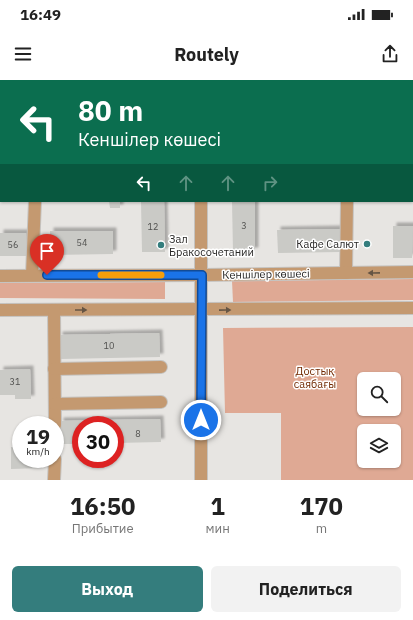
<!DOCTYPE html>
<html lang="ru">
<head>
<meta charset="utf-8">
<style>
	body { margin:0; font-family:"IBM Plex Sans",sans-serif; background:#f2f2f2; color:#222; height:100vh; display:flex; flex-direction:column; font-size:15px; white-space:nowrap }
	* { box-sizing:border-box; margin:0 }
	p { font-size:13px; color:#767676 }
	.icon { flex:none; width:22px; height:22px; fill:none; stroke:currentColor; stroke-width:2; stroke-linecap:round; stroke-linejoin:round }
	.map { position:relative; height:400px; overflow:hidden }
	.panel { display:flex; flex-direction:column; background:#fff; flex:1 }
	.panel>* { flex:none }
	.hud { position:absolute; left:0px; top:0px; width:413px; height:122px; box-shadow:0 1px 3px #0004; background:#0b6e4f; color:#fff; overflow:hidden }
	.fabs { position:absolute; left:357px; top:292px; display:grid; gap:8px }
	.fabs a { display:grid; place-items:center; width:44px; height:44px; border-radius:6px; background:#fff; box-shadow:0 1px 3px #0004; font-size:20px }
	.speed { position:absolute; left:12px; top:336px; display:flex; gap:8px; font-size:20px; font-weight:700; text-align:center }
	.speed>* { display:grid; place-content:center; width:52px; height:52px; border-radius:50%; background:#fff; box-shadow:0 1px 3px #0004; line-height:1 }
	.speed small { font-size:10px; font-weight:400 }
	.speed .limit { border:6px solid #d22; background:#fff; color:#111 }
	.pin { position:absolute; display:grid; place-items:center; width:34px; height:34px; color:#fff; margin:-41px -17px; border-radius:50% 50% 50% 0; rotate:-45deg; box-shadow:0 0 4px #0007 }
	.pin .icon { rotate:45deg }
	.me { position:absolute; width:44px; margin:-22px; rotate:0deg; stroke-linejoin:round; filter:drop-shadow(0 0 3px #0008) }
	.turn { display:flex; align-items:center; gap:14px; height:84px; padding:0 12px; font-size:18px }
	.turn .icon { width:52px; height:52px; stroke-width:2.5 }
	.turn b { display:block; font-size:28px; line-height:34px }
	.lanes { display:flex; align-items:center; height:38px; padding:0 12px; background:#0003; justify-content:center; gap:20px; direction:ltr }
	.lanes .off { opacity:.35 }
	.eta { display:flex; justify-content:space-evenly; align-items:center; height:68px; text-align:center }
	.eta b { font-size:24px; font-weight:700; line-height:28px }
	.primary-button { display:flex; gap:8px; margin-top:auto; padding:8px 12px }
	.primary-button a { flex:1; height:46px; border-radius:6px; background:#347d7d; color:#fff; font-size:16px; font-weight:700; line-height:46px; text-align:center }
	.primary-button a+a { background:#f2f2f2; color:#222 }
	.status { display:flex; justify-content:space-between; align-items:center; height:28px; padding:0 20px; background:#fff; direction:ltr }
	.status svg { height:11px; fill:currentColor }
	header { display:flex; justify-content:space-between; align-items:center; height:52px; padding:0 12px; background:#fff; font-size:18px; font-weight:700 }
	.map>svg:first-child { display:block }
	.green { fill:#dfa994; fill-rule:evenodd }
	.building { fill:#cacac6; filter:url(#shadow) }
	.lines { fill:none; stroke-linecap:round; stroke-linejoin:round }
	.minor-casing { stroke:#c5c3c0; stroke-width:14 }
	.minor { stroke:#c49970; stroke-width:12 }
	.oneway { fill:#654 }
	.route-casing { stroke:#114b97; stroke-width:10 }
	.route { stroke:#1a73e8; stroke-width:7 }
	.slow { stroke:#f59e0b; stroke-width:7 }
	.poi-dot { fill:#347d7d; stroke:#fff; stroke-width:1.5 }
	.labels { text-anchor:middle; stroke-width:3; stroke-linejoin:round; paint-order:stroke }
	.number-label { font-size:9px; fill:#50504e }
	.poi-label { font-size:11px; fill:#282726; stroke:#fff; text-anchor:start }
	.street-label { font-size:11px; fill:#282726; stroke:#fff }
	.park-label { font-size:11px; fill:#712901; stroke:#fff }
</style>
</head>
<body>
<div class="status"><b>16:49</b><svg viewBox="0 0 49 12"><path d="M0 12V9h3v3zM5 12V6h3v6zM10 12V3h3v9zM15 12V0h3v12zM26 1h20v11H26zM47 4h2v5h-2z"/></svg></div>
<header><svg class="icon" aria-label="menu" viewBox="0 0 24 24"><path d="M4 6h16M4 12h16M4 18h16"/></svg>Routely<svg class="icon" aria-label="share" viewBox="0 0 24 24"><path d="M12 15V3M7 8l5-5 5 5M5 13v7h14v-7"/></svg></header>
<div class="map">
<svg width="413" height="400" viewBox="0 0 413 400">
	<defs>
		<filter id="shadow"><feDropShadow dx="3.5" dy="-3.5" stdDeviation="1" flood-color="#0004"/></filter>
	</defs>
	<rect width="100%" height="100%" fill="#e7e5e2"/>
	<g class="green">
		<path d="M413 199V220L233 222 232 201Z"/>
		<path d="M165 202V219L0 218V203Z"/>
		<path d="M413 247V400H281V333H225L223 248ZM364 299H394V329H364ZM364 351H394V381H364Z"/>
	</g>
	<g class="building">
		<path d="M109 121H120V128H110Z"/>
		<path d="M141 121H164L165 172H142Z"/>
		<path d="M232 121H255V171L233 172Z"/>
		<path d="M393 146H413L412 178H393Z"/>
		<path d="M340 149V172L278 173 277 150Z"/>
		<path d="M50 151H113V174L51 175Z"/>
		<path d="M0 153H26L27 176H0Z"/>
		<path d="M159 253 160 277 60 279 59 255Z"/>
		<path d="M30 289 31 319H15V315H0V290Z"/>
		<path d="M160 339 161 362 115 363V345H81V364H61L60 341Z"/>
		<path d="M11 367H21V379H42V388L11 389Z"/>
	</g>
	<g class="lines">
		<defs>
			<g id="minor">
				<path d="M38 0V1"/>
				<path d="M201 0V1"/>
				<path d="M348 1V0"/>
				<path d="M0 14H1"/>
				<path d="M346 193 347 121"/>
				<path d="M32 195 35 121"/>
				<path d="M0 196 202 195 413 192"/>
				<path d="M0 230 413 228"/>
				<path d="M54 230 55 345"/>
				<path d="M54 289 161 287"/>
				<path d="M55 324 161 322"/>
				<path d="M54 400 55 379"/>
				<path d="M201 400V121"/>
			</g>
		</defs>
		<use href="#minor" class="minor-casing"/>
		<use href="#minor" class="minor"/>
	</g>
	<defs><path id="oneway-solid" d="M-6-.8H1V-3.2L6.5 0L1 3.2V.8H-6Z"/></defs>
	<g class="oneway">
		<use href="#oneway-solid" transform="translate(374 193) rotate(179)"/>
		<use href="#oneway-solid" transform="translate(81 230)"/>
		<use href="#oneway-solid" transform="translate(225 230) rotate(-1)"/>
	</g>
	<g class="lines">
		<defs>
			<path id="route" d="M47 195H202L201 340"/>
		</defs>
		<use href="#route" class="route-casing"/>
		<use href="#route" class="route"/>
		<path class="slow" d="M101 195H161"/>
	</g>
	<g class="poi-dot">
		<circle cx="367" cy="164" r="4"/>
		<circle cx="161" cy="165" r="4"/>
	</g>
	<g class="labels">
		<g class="number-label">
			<text x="244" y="149">3</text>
			<text x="153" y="150">12</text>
			<text x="82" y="166">54</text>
			<text x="13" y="168">56</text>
			<text x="109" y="269">10</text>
			<text x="15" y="305">31</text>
			<text x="138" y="357">8</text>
		</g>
		<g class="poi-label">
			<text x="169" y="163">Зал<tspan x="169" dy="13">Бракосочетаний</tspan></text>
			<text x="359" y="168" text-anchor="end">Кафе Салют</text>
		</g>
		<g class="street-label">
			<text transform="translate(266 194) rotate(-1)" y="4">Кеншілер көшесі</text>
		</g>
		<g class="park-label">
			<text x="315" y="295">Достық<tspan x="315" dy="13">саябағы</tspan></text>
		</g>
	</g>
</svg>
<div class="fabs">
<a><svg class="icon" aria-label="search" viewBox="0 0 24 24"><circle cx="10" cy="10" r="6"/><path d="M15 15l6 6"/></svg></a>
<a><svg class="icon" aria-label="layers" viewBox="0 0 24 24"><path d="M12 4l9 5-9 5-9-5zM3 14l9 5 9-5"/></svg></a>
</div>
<div class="speed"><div>19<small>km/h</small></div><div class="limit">30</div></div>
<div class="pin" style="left:47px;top:195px;background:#d93025"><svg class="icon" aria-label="arrive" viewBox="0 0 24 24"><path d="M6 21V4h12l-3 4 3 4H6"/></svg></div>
<svg class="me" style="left:201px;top:340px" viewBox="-20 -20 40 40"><circle r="17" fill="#1a73e8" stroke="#fff" stroke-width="3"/><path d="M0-11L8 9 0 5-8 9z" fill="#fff"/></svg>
<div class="hud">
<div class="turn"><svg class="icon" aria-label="left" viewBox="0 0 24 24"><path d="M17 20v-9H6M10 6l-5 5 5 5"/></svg><div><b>80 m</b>Кеншілер көшесі</div></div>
<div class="lanes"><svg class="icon" aria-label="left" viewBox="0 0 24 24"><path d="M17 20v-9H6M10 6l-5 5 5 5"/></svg><svg class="icon off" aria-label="ahead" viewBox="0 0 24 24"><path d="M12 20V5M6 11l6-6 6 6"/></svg><svg class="icon off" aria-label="ahead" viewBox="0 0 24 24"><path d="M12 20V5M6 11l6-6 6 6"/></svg><svg class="icon off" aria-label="right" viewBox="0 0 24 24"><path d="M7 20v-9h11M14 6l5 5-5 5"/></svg></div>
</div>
</div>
<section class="panel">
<div class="eta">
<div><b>16:50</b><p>Прибытие</p></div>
<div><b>1</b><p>мин</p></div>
<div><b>170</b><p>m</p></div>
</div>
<div class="primary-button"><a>Выход</a><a>Поделиться</a></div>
</section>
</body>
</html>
